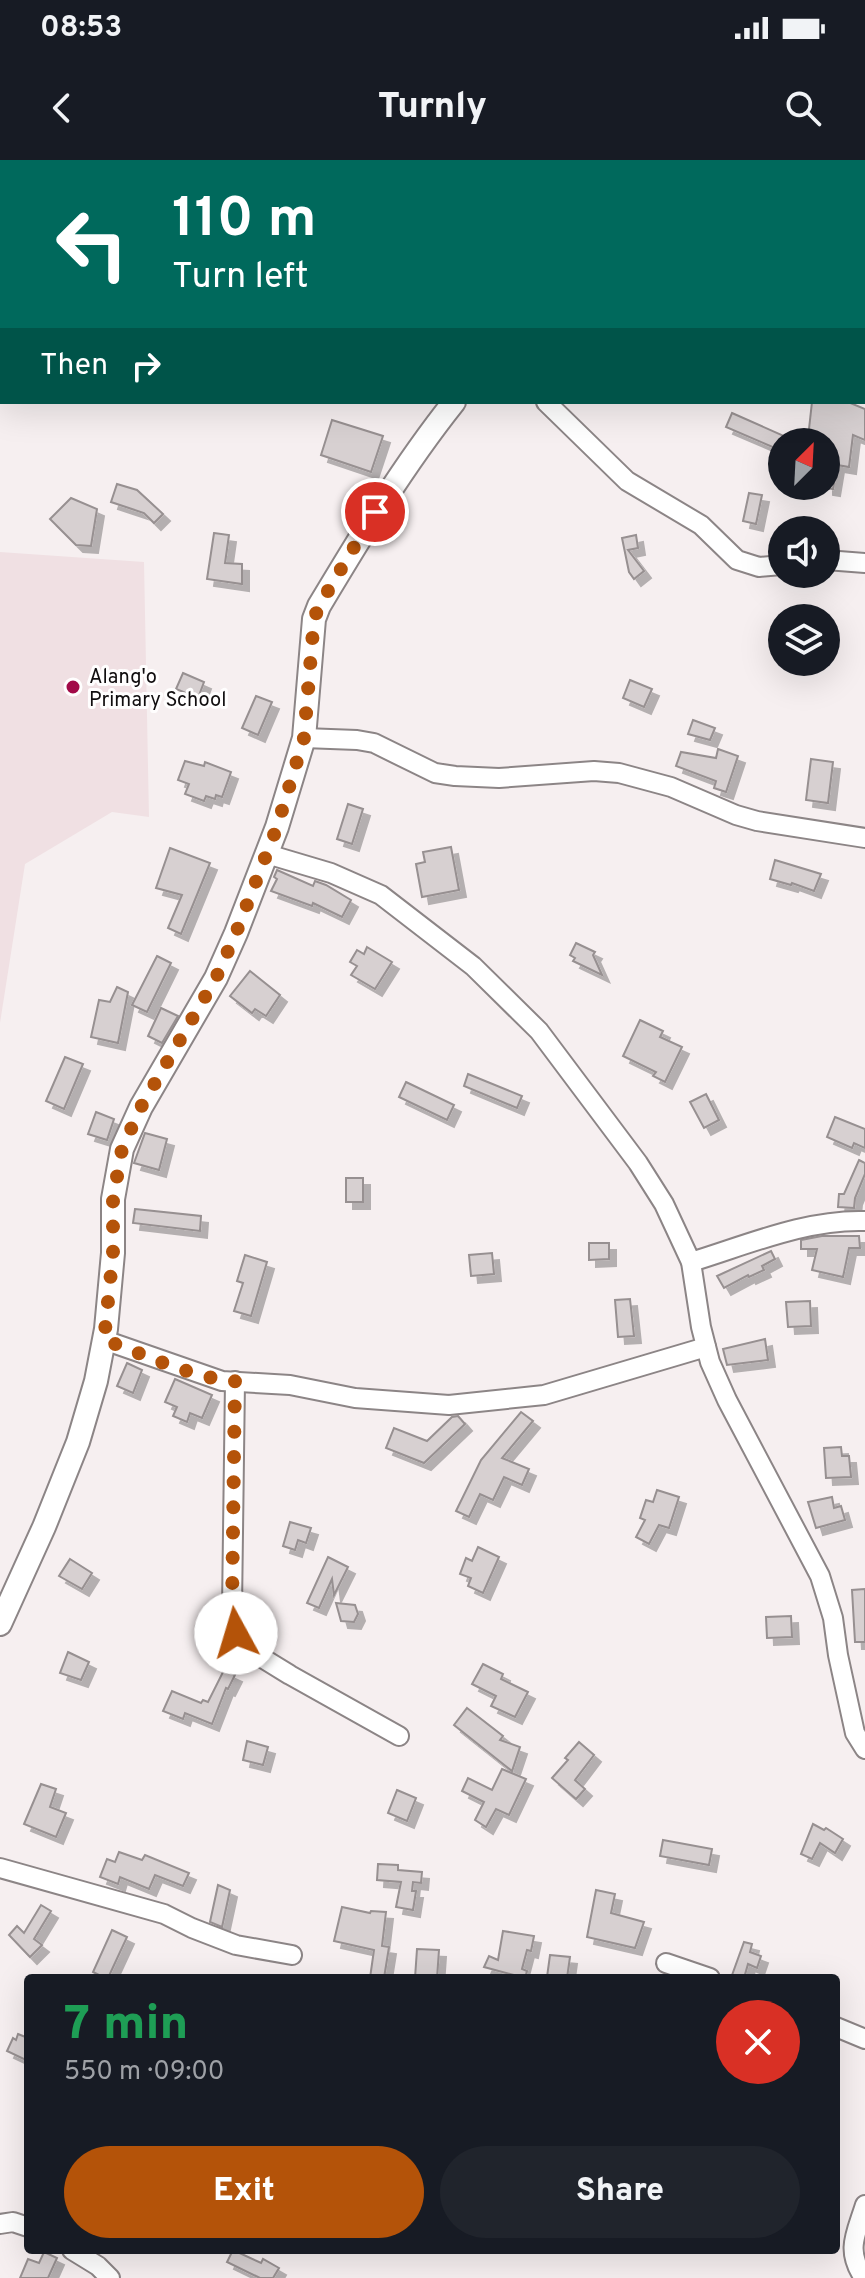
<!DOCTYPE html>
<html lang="en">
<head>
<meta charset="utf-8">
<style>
	body { margin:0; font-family:Overpass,sans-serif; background:#20242c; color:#f1f3f6; height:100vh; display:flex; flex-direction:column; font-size:30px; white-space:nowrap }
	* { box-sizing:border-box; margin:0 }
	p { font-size:26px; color:#9ea1a6 }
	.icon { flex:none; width:44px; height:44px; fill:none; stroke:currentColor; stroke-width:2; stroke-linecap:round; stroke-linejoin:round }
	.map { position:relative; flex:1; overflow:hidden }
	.sheet { position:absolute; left:24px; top:1814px; width:816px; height:280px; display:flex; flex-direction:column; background:#171b24; border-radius:8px; box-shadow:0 8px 32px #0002 }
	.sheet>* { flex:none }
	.hud { position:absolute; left:0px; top:0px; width:866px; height:244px; box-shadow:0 8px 32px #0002; background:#00695c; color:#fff; overflow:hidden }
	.needle { width:52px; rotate:24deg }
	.fabs { position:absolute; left:768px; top:268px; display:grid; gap:16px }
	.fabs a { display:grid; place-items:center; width:72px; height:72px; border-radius:50%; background:#171b24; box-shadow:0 8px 32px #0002; font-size:40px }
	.pin { position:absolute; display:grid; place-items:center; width:68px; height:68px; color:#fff; margin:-34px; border:4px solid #fff; border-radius:50%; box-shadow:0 2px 8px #0007 }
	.me { position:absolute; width:88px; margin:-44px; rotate:354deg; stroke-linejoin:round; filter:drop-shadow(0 0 6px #0008) }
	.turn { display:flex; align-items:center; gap:28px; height:168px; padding:0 40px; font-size:36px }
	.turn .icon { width:104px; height:104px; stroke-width:2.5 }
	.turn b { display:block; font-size:56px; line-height:68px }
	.then { display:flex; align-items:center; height:76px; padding:0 40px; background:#0003; gap:16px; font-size:30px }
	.round { display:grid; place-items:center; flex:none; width:84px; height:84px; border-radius:42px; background:#20242c }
	.headline { display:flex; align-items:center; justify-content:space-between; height:136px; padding:0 40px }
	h1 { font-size:48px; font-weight:800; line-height:60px; color:#1e9e55 }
	.primary-button { display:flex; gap:16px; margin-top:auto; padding:16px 40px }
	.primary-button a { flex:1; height:92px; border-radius:48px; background:#b45309; color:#fff; font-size:32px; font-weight:800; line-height:92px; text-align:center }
	.primary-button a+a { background:#20242c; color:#f1f3f6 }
	.status { display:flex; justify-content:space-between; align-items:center; height:56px; padding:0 40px; background:#171b24; direction:ltr }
	.status svg { height:22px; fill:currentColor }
	header { display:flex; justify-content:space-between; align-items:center; height:104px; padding:0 40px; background:#171b24; font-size:36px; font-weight:800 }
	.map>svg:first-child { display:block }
	.built { fill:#f0e0e3 }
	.building { fill:#d7d0d1; stroke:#979091; stroke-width:2; filter:url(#shadow) }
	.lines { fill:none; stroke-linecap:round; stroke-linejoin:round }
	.minor-casing { stroke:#8c8586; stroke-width:22 }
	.tertiary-casing { stroke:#8c8586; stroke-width:26 }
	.minor { stroke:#fff; stroke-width:18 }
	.tertiary { stroke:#fff; stroke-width:22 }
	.route { stroke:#b45309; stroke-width:14; stroke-dasharray:0 25.2 }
	.poi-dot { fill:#a20a48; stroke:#fffefe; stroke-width:3 }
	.labels { text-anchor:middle; stroke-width:6; stroke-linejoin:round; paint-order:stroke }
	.poi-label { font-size:20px; fill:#100d0e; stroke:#fffefe; text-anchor:start }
</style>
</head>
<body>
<div class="status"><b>08:53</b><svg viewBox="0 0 49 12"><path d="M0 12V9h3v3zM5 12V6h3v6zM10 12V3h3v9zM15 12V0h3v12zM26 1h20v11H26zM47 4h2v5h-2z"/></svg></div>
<header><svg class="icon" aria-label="back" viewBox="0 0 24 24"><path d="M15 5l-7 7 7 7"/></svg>Turnly<svg class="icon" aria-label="search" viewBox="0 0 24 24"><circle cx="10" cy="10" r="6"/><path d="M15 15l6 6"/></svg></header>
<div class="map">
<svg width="865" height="2118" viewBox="0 0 865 2118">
	<defs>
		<filter id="shadow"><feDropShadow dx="7" dy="7" stdDeviation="0" flood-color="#0004"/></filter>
	</defs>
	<rect width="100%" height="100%" fill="#f6eff0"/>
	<path class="built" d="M0 392 144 402 149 657 112 652 25 704 0 863Z"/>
	<g class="building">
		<path d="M812 242H848L865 249V280L853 275 849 307 837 305 833 329 826 328V280L808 278Z"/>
		<path d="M732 253 784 276 782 291 726 267Z"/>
		<path d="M332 260 383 276 371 312 321 295Z"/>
		<path d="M117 324 137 330 163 354 154 363 144 353 111 342Z"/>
		<path d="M749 333 762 335 756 364 743 361Z"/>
		<path d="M71 338 97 349 91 386 76 385 50 359Z"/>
		<path d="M214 373 229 375 225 403 242 404V424L207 419Z"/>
		<path d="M636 375 638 388 628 390 644 411 634 419 629 412 622 378Z"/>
		<path d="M183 513 204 522 198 538 176 529Z"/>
		<path d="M630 520 652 529 644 547 623 538Z"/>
		<path d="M256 536 272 542 258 575 242 568Z"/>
		<path d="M693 560 715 568 710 580 688 574Z"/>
		<path d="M718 589 738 596 726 632 714 628 716 621 676 606 681 592 716 598Z"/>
		<path d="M811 599 833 602 828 643 806 640Z"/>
		<path d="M185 601 204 606 205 602 231 612 222 637 216 635 215 639 206 636 204 641 185 634 189 624 178 620Z"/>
		<path d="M348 644 363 649 352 684 337 679Z"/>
		<path d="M451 687 459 730 422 737 416 704 425 702 423 692Z"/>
		<path d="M170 688 210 703 181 774 168 768 182 735 156 728Z"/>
		<path d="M775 700 821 714 814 731 792 723 791 725 770 719Z"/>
		<path d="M277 710 313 726 315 721 326 725 351 740 342 757 313 743 312 746 271 731 277 719 274 717Z"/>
		<path d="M576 783 595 792 593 795 602 815 573 801 575 798 570 795Z"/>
		<path d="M367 787 392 802 375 829 351 815 357 806 350 802 357 790 364 794Z"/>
		<path d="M157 796 171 803 147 852 132 845Z"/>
		<path d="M250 811 280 835 266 856 255 849 252 853 230 836Z"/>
		<path d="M117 827 128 832 118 883 91 877 99 840 110 842Z"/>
		<path d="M161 848 178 856 162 883 148 876Z"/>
		<path d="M640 860 663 871 660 877 682 887 665 922 653 916 656 912 623 896Z"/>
		<path d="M65 897 83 904 64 949 46 941Z"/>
		<path d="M468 914 522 936 517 948 464 926Z"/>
		<path d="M406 922 454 945 447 960 399 937Z"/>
		<path d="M706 934 719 960 704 968 690 942Z"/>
		<path d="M96 952 114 959 107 980 88 974Z"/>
		<path d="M835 957 865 969V988L854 983 852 988 827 977Z"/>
		<path d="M145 973 167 979 159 1010 134 1003Z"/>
		<path d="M859 1000 865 1003V1014L855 1038 854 1048 838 1047 839 1034H844Z"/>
		<rect x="346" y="1018" width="17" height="24"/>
		<path d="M135 1049 201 1056 200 1071 133 1063Z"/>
		<path d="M822 1076H859L860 1088H849L843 1117 812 1110 817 1089H801V1080Z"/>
		<path d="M589 1083H609V1099L589 1100Z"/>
		<path d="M771 1091 775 1099 762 1106 764 1110 749 1117 748 1115 724 1128 717 1116Z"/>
		<path d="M492 1093 494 1114 471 1116 469 1095Z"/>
		<path d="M245 1095 267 1102 251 1156 234 1151 243 1123 237 1121Z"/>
		<path d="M630 1139 634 1176 618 1177 615 1140Z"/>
		<path d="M810 1141 811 1166 788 1167 786 1142Z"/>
		<path d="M765 1179 768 1200 727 1205 723 1189Z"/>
		<path d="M127 1203 142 1210 133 1233 117 1226Z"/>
		<path d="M175 1219 212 1235 202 1258 190 1253 187 1262 173 1256 177 1247 165 1242Z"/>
		<path d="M521 1252 533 1261 502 1298 529 1309 522 1325 504 1317 493 1340 480 1334 469 1357 456 1351 481 1300Z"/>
		<path d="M458 1256 465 1264 424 1303 386 1288 394 1268 427 1281 452 1257Z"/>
		<path d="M841 1287 842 1296H849L851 1317 826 1318 824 1288Z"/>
		<path d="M657 1330 679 1337 669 1368 659 1365 649 1384 636 1377 645 1360 640 1358 646 1340 653 1342Z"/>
		<path d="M832 1337 834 1348 841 1346 845 1360 816 1368 808 1342Z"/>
		<path d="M290 1362 311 1368 306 1383 298 1380 295 1390 283 1386Z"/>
		<path d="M478 1387 499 1397 483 1433 468 1426 471 1418 460 1414 466 1398 472 1401Z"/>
		<path d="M328 1397 348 1407 334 1435 332 1419 319 1448 307 1443Z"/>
		<path d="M70 1399 92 1413 82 1429 59 1416Z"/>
		<path d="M865 1429V1482H855L852 1430Z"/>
		<path d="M336 1443 355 1445 358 1454 354 1462 341 1461Z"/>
		<path d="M791 1456 792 1477 767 1478 766 1457Z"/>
		<path d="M68 1492 89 1502 81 1520 60 1513Z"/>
		<path d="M483 1504 503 1514 501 1519 528 1532 515 1557 491 1546 496 1536 472 1524Z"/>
		<path d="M224 1510 235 1515 228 1529 226 1528 212 1564 185 1553 183 1559 163 1551 172 1531 201 1543 203 1540 208 1542Z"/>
		<path d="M467 1548 503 1576 500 1580 520 1587 512 1611 454 1565Z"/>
		<path d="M247 1581 268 1587 263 1605 243 1600Z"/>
		<path d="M579 1582 594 1595 575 1620 585 1629 576 1639 552 1618 568 1600 565 1598Z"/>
		<path d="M502 1609 526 1619 509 1655 496 1649 486 1667 475 1660 484 1642 462 1631 468 1618 492 1630Z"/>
		<path d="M41 1624 56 1629 50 1647 66 1653 56 1677 24 1664Z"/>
		<path d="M397 1630 416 1638 407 1661 388 1653Z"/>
		<path d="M813 1664 824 1670 826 1668 843 1679 835 1693 820 1683 812 1699 801 1694Z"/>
		<path d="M663 1680 712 1689 709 1705 660 1696Z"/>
		<path d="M119 1692 142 1700 145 1695 189 1713 183 1726 155 1715 149 1729 120 1717 118 1724 100 1717 107 1699 115 1702Z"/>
		<path d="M378 1704 398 1705V1710L422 1712 421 1723 413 1722 412 1731H416L413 1750 396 1747 401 1722 377 1720Z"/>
		<path d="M218 1725 230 1730 222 1767 210 1762Z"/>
		<path d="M596 1730 615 1734 611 1753 644 1762 635 1788 587 1777Z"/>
		<path d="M41 1745 51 1751 34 1779 42 1785 30 1797 9 1775 17 1766 24 1773Z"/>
		<path d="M342 1747 370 1753 371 1751 386 1752 382 1786 389 1787 384 1818H370L374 1790 334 1781Z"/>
		<path d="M112 1770 127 1777 108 1818H105L93 1812Z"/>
		<path d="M503 1771 534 1776 531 1791 527 1790 522 1809 527 1811 525 1818 484 1807 489 1796 498 1800Z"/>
		<path d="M744 1782 752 1784 750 1792 761 1796 757 1808 748 1804 744 1818H731Z"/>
		<path d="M417 1789 439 1790 437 1818H415Z"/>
		<path d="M550 1795 570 1797 567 1818 547 1817Z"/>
		<path d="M18 1874 28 1878V1901L7 1891 13 1878 16 1880Z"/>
		<path d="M233 2090 261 2103 263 2099 279 2108 273 2118H260L227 2102Z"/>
		<path d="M44 2092 57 2098 48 2118H20L28 2099 39 2103Z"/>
	</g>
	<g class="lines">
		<defs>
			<g id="minor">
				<path d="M864 139H865"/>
				<path d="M546 242 627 321 701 365 737 400 759 407 782 405"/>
				<path d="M826 400 865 403"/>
				<path d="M304 578 357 580 374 583 435 613 455 616 499 618 594 611 619 613 671 627 736 655 757 661 865 678"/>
				<path d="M267 694 331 713 381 735 473 806 539 871 638 1003 664 1044 691 1102 701 1167 710 1202 727 1240 820 1416 833 1458 838 1495 855 1573 865 1589"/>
				<path d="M691 1102C747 1085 806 1059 865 1061"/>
				<path d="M104 1180 222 1221 290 1225 355 1238 449 1245 544 1235 706 1187"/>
				<path d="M235 1221 232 1448 236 1473 246 1488 290 1515 399 1576"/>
				<path d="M0 1708 164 1754 192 1768 236 1785 292 1795"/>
				<path d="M666 1803 710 1818"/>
				<path d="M836 1867 865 1879"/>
				<path d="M0 2064 13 2062 28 2067"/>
				<path d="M72 2090 98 2106 110 2118"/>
				<path d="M864 2118C845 2090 856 2074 865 2045"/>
			</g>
			<g id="tertiary">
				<path d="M112 2 114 0"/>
				<path d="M578 2V0"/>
				<path d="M0 80 2 78"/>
				<path d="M0 1464 44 1367 78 1282 96 1221 106 1169 113 1093V1039L122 989 141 947 216 818 236 773 277 667 304 578 314 459 319 446C361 376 403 306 454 242"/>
			</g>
		</defs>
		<use href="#minor" class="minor-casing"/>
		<use href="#tertiary" class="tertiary-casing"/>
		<use href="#minor" class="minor"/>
		<use href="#tertiary" class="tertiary"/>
	</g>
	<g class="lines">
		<path class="route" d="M236 1473 232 1448 235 1221C194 1219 144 1194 104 1180L113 1093V1039L122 989 141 947 216 818 236 773 277 667 304 578 314 459 319 446 375 352"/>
	</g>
	<circle class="poi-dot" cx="73" cy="527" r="8"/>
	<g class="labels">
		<g class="poi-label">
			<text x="89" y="523">Alang'o<tspan x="89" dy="23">Primary School</tspan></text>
		</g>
	</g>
</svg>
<div class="fabs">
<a><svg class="needle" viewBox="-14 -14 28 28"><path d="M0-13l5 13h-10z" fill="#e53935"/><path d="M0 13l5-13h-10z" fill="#9ea1a6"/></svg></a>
<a><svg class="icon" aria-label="sound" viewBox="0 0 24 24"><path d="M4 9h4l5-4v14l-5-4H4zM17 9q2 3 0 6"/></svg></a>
<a><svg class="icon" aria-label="layers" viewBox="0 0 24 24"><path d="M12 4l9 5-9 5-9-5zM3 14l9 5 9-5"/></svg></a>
</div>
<div class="pin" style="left:375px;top:352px;background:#d93025"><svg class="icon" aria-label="arrive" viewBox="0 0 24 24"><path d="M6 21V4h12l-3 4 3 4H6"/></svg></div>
<svg class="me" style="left:236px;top:1473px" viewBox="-20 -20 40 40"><circle r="19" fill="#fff"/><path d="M0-13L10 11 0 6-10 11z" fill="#b45309"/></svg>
<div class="hud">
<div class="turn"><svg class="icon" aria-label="left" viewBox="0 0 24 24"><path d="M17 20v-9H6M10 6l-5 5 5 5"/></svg><div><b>110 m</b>Turn left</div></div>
<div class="then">Then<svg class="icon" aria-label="right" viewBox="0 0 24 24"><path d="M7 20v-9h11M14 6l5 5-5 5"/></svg></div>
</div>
<section class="sheet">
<div class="headline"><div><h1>7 min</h1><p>550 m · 09:00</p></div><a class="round" style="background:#d93025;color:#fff"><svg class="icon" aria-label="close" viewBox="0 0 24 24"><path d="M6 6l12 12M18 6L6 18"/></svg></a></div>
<div class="primary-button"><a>Exit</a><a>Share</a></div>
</section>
</div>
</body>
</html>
